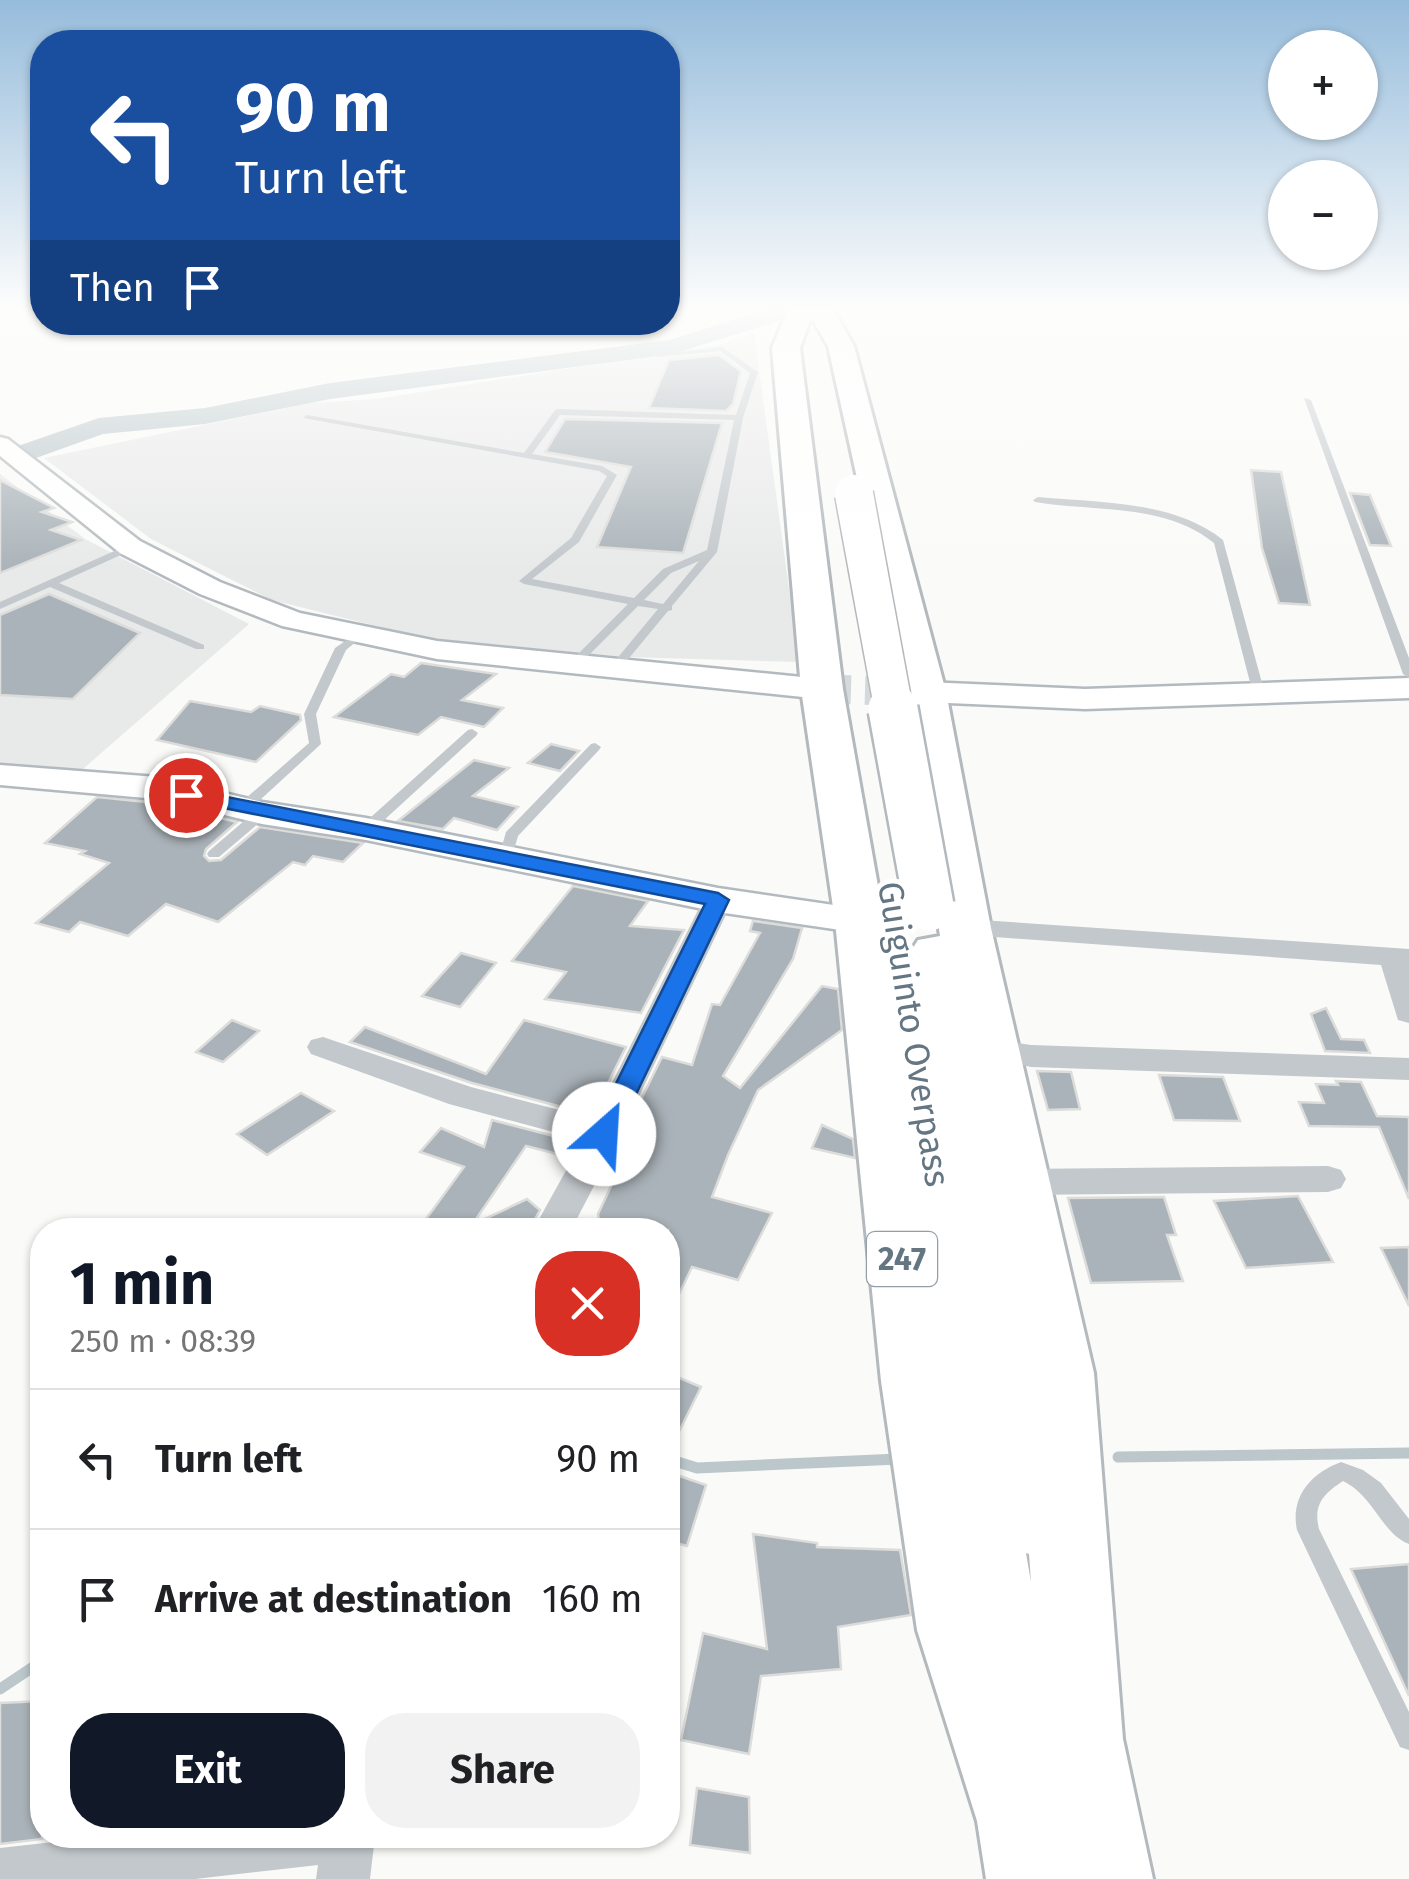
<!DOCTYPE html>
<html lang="en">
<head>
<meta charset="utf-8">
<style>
	body { margin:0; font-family:"Fira Sans",sans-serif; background:#f2f2f2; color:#202124; height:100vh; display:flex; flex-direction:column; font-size:38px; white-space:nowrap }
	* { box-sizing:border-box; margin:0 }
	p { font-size:32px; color:#757577 }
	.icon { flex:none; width:55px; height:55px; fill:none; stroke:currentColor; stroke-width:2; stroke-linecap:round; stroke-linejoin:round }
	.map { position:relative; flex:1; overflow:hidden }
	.sheet { position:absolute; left:30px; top:1218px; width:650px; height:630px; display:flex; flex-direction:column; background:#fff; border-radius:40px; box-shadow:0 2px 8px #0004 }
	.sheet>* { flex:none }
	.banner { position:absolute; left:30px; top:30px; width:650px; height:305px; border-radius:40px; box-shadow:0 2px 8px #0004; background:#1a4fa0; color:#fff; overflow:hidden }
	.tools { position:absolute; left:1268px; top:30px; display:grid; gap:20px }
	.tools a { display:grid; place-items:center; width:110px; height:110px; border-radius:50%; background:#fff; box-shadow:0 2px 8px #0004; font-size:50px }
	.pin { position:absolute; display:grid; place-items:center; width:85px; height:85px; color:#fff; margin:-42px; border:5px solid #fff; border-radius:50%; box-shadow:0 2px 10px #0007 }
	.me { position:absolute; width:110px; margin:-55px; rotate:26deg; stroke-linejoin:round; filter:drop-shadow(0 0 8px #0008) }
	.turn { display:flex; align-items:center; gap:35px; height:210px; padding:0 40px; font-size:45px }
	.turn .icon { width:130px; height:130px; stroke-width:2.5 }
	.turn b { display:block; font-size:70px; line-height:85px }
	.then { display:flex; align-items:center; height:95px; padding:0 40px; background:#0003; gap:20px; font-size:38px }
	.round { display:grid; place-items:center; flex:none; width:105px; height:105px; border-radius:40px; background:#f2f2f2 }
	.overview { display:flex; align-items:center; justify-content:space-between; height:170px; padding:0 40px }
	h1 { font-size:60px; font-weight:700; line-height:75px; color:#111827 }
	.cta { display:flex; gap:20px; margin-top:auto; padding:20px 40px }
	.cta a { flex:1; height:115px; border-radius:40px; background:#111827; color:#fff; font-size:40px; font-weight:700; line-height:115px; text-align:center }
	.cta a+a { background:#f2f2f2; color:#202124 }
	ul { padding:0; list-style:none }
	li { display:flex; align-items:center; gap:30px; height:140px; padding:0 40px; border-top:2px solid #e0e0e0 }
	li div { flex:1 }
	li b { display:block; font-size:38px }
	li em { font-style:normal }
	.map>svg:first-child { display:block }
	.built { fill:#e8e9e9 }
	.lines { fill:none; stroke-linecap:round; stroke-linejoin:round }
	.stream { stroke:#bbc7cb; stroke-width:11 }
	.river { fill:#bbc7cb; fill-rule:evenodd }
	.building { fill:#aab3b9; stroke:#dcdcda; stroke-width:2.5 }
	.secondary-tunnel { stroke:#d5d9db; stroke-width:29; stroke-dasharray:29 14; stroke-linecap:butt }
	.secondary-casing { stroke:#b3babf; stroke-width:5 }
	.highway-casing { stroke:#b4b9bd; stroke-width:6 }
	.lane { fill:#c3c8cc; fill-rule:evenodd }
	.street { fill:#c3c8cc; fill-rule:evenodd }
	.secondary { fill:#fff; fill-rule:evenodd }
	.highway { fill:#fff; fill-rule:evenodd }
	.highway-bridge-far1-casing { stroke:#b4b9bd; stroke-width:41; stroke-linecap:butt }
	.highway-bridge-casing { stroke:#b4b9bd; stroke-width:54; stroke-linecap:butt }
	.highway-bridge-far1 { stroke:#fff; stroke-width:38 }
	.highway-bridge { stroke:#fff; stroke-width:49 }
	.route { fill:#1a73e8; stroke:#114b97; stroke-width:2.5 }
	.labels { text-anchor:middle; stroke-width:10; stroke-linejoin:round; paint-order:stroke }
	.shield { fill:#fff; stroke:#939fa8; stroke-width:2.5 }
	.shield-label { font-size:32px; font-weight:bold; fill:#657683 }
	.street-label { font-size:35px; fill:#657683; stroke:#fff }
</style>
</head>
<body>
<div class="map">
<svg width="1409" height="1879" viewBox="0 0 1409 1879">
	<rect width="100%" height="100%" fill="#fafaf8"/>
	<g class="built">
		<path d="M754 333 799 662 626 657 424 638 272 600 151 539 44 458 311 403 377 399 722 344Z"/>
		<path d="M0 474 85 539 249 624 76 775 0 770Z"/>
	</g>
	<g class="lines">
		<g class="stream">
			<path d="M1118 1457 1409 1453"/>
			<path d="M668 1459 697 1468 899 1459"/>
			<path d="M0 1689 42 1661"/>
		</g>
		<path class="river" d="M773 308 785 309 789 314 785 319 673 354 330 399 205 424 103 434 22 463 12 460 8 454 12 448 99 418 205 408 330 383 669 340Z"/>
	</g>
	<g class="building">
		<path d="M719 355 741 371 733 404 726 411 649 408 669 360Z"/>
		<path d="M565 419 722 423 683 553 597 547 631 467 545 452Z"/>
		<path d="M1251 470 1281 472 1310 605 1279 603 1262 548Z"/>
		<path d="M0 480 54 508 42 512 72 522 51 530 81 540 0 573Z"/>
		<path d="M1350 493 1370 495 1391 546 1370 545Z"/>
		<path d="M49 594 140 633 73 699 0 695V615Z"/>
		<path d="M421 663 496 674 462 700 503 708 484 727 441 717 418 735 334 717 391 674 404 677Z"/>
		<path d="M190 701 251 712 260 706 300 715 301 720 256 762 157 740Z"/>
		<path d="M551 744 579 751 560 771 528 763Z"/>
		<path d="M474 760 509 768 473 796 518 807 497 830 454 818 443 829 398 821Z"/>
		<path d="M97 797 156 803 237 822 206 849 204 856 209 861 221 860 260 827 363 843 343 862 313 856 305 865 293 862 218 922 166 904 128 936 80 922 69 932 36 923 109 863 80 854 85 851 45 843Z"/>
		<path d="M573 886 648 901 630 926 684 930 641 1013 545 999 566 972 512 961Z"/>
		<path d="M753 921 802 928 793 959 723 1076 740 1088 822 986 838 989 842 1030 758 1090 728 1155 712 1197 772 1213 738 1280 692 1267 668 1317V1230H600L598 1214 619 1169 608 1166 662 1057 692 1065 712 1004 720 1005 760 933 750 931Z"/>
		<path d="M461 953 496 963 460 1007 422 996Z"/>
		<path d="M1326 1008 1341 1039 1364 1040 1370 1053 1325 1051 1311 1014Z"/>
		<path d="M232 1020 259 1031 223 1062 196 1052Z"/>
		<path d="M524 1020 626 1047 592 1115 472 1083 350 1042 365 1027 486 1074Z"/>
		<path d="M1037 1071 1071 1072 1080 1109 1048 1110Z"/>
		<path d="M1159 1075 1223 1077 1240 1121 1174 1120Z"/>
		<path d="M1336 1081 1361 1082 1377 1116 1409 1117V1199L1379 1127 1309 1126 1299 1102 1324 1103 1316 1084 1338 1085Z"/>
		<path d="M301 1093 334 1111 267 1155 237 1134Z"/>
		<path d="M492 1120 577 1142 569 1157 526 1146 472 1225 527 1199 540 1210 529 1230H418L464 1167 420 1152 441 1128 484 1147Z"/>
		<path d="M822 1125 853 1139 855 1158 812 1148Z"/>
		<path d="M1298 1196 1333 1262 1246 1268 1214 1201Z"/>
		<path d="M1164 1197 1176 1235H1167L1183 1281 1091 1283 1068 1198Z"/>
		<path d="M1409 1247V1306L1381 1248Z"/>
		<path d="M668 1373 701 1387 668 1454Z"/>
		<path d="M668 1472 706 1485 687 1546 668 1541Z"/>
		<path d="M753 1534 817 1543V1547L900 1550 911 1615 838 1627 841 1669 761 1676 749 1754 681 1740 703 1633 767 1649Z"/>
		<path d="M1409 1564V1696L1351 1569Z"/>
		<path d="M42 1701V1839L0 1844V1703Z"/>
		<path d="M697 1788 749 1797 750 1853 690 1845Z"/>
	</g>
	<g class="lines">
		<path class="secondary-tunnel" d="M822 689 925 692"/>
		<defs>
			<g id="secondary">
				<path d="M0 437 8 439 140 541 220 582 300 613 437 641 822 679 833 682 838 689 833 696 822 699 437 659 282 626 200 594 120 553 0 456Z"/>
				<path d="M1409 678V698L1085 709 925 702 914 699 909 692 914 685 925 682 1085 689Z"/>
				<path d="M0 765 157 777 262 802 366 818 718 888 861 909 875 913 881 921 875 929 861 933 718 912 366 840 262 824 157 799 0 785Z"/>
			</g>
			<path id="highway" d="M789 308H832L854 346 946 692 991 928 1094 1373 1123 1739 1153 1879H986L977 1821 917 1630 881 1381 835 921 801 689 772 348ZM811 317 828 346 904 692 940 936 918 940 911 951 919 1008 900 1010 843 689 800 348ZM1026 1553 1029 1554 1031 1582Z"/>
		</defs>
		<use href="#secondary" class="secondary-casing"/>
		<use href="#highway" class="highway-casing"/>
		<g class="lane">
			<path d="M722 347 758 372 743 418 717 552 672 606V610L668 611 620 669 616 670 610 667 658 609 638 606 579 665H571V661L628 604 524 584 519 581 571 538 607 476 599 471 303 418 307 415 524 453 555 410 558 409 736 415 750 373 720 351 658 357 654 355ZM560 415 734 420 707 550 663 569 634 598 532 579 579 542 617 475 602 466 532 454ZM699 561 663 604 644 600 671 573Z"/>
			<path d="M1304 398 1311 400 1409 658V678L1403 674Z"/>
			<path d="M1038 497C1099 503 1173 500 1223 540L1265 694 1263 697 1259 698 1253 694 1214 543C1165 503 1094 512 1035 502L1033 500Z"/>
			<path d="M130 544 135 547 134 549 59 583 204 645V649H196L50 587 0 609V602Z"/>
			<path d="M357 633 363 636 346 650 316 714 321 744 247 812H237L235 809 237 806 309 743 304 714 335 648Z"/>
			<path d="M472 729 478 733 476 736 371 832H361L359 829 361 826 468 730Z"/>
			<path d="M595 743 601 747 599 750 518 836 510 863H500L498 860 506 832 591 744Z"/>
			<path d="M262 809 267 810 269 813 267 816 219 857H209L207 854 209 851 257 810Z"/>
			<path d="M1341 1462 1363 1470 1381 1483 1409 1519V1544C1382 1534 1374 1496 1343 1481 1323 1494 1313 1505 1319 1529L1409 1712V1750L1400 1747 1297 1530C1290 1497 1311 1473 1341 1462Z"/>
		</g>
		<g class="street">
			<path d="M718 891 728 894 733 900 621 1134 571 1230H533L583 1140 449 1104 311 1054 307 1047 311 1040 323 1037 471 1087 594 1119 703 900 708 894Z"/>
			<path d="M965 919 1409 949V1023L1398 1020 1381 965 954 934 950 928 954 922Z"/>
			<path d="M992 1039 1031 1045 1409 1058V1080L1031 1067 980 1056 976 1049 980 1042Z"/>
			<path d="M1328 1166 1341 1170 1346 1179 1341 1188 1328 1192 1021 1195 1008 1191 1003 1182 1008 1173 1021 1169Z"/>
			<path d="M116 1835H375V1836L370 1879H316L318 1865 195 1879H0V1848Z"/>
		</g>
		<use href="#secondary" class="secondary"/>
		<use href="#highway" class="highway"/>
		<defs>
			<path id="highway-bridge-far1" d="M854 494 894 711"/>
			<path id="highway-bridge" d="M893 709 929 906"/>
		</defs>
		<use href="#highway-bridge-far1" class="highway-bridge-far1-casing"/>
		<use href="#highway-bridge" class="highway-bridge-casing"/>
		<use href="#highway-bridge-far1" class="highway-bridge-far1"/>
		<use href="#highway-bridge" class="highway-bridge"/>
	</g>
	<linearGradient id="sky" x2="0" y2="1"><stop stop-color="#96bcdc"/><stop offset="0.54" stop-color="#fdfdfc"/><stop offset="1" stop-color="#fdfdfc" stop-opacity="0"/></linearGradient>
	<rect width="1409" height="571" fill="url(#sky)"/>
	<path class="route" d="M186 789 718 893 729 900 617 1134 613 1141H595L591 1134 705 904 179 799 176 795Z"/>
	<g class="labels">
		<rect class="shield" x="867" y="1232" width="70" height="54" rx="8"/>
		<g class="shield-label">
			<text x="902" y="1270">247</text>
		</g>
		<g class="street-label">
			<text transform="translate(914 1034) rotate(81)" y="12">Guiguinto Overpass</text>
		</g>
	</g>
</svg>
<div class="tools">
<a>+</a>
<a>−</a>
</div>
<div class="pin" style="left:186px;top:795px;background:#d93025"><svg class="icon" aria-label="arrive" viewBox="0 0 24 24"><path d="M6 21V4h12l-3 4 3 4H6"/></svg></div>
<svg class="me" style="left:604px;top:1134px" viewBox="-20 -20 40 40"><circle r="19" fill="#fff"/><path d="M0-13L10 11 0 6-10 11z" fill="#1a73e8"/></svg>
<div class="banner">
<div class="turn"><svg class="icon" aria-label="left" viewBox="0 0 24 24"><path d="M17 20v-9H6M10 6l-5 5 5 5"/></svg><div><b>90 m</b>Turn left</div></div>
<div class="then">Then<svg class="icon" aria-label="arrive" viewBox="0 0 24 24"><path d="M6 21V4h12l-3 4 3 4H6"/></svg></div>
</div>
<section class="sheet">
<div class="overview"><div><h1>1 min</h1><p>250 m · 08:39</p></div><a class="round" style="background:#d93025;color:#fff"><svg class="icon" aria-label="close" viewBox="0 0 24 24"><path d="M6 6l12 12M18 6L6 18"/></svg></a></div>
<ul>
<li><svg class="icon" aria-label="left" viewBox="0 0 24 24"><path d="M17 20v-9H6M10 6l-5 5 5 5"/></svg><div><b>Turn left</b></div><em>90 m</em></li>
<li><svg class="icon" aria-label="arrive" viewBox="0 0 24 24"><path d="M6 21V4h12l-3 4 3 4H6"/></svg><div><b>Arrive at destination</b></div><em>160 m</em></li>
</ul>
<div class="cta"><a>Exit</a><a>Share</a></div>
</section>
</div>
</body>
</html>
